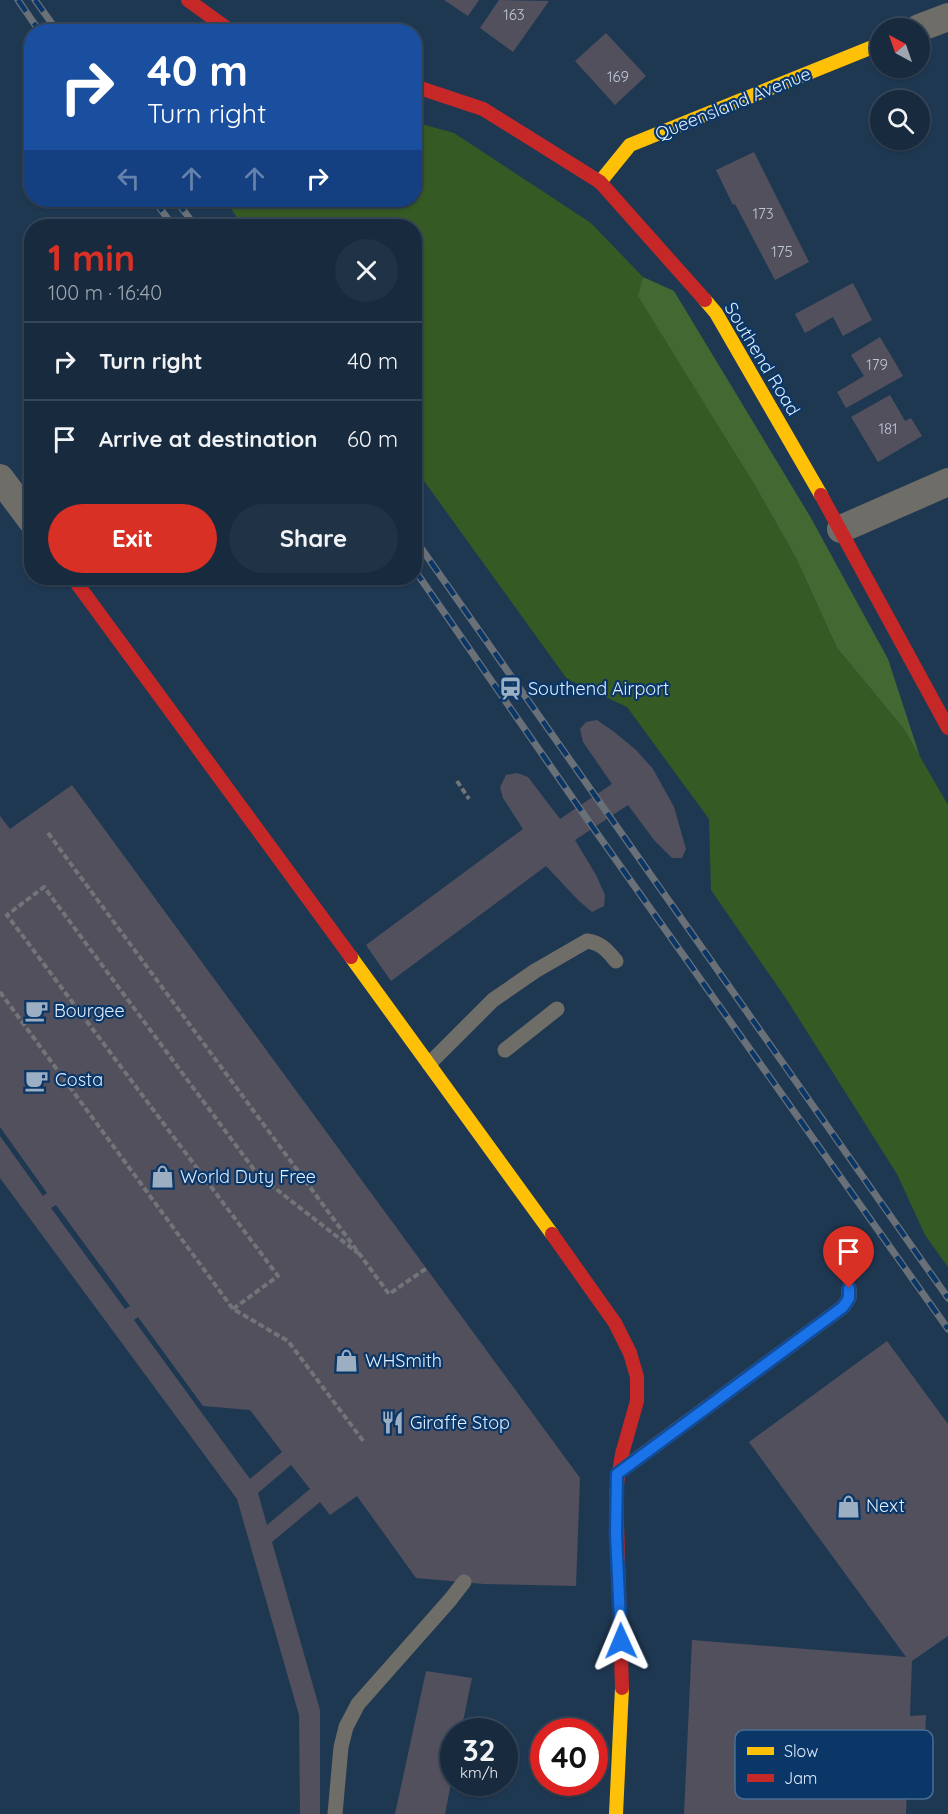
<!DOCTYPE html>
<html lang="en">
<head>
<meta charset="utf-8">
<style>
	body { margin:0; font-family:Quicksand,sans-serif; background:#203245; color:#f1f3f6; height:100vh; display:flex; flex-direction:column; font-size:22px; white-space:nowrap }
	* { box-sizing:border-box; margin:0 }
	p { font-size:20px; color:#9ea7b0 }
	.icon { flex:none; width:33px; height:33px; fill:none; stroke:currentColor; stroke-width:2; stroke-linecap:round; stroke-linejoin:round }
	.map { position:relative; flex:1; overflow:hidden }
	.panel { position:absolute; left:24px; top:219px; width:398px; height:366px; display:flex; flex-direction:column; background:#172a3e; border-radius:24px; box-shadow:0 2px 4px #0004,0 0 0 2px #364658 }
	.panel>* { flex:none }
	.hud { position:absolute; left:24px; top:24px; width:398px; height:183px; border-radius:24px; box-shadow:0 2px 4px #0004,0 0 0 2px #364658; background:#1a4fa0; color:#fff; overflow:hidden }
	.needle { width:39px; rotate:320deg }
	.buttons { position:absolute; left:870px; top:18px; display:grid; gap:12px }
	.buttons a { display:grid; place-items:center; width:60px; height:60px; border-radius:50%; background:#172a3e; box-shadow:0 2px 4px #0004,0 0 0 2px #364658; font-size:30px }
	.speed { position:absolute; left:440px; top:1718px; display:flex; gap:12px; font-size:30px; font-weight:700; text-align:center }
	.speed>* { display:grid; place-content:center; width:78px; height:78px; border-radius:50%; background:#172a3e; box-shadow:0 2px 4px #0004,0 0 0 2px #364658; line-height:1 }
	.speed small { font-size:15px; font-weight:400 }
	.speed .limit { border:9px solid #d22; background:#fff; color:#111 }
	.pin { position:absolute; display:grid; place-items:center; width:51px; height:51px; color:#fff; margin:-62px -26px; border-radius:50% 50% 50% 0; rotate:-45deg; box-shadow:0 0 6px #0007 }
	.pin .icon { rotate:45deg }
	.me { position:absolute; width:66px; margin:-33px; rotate:359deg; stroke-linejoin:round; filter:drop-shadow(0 0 4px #0008) }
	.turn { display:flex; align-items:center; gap:21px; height:126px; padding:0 24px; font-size:27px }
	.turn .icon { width:78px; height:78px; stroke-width:2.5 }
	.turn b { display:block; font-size:42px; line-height:51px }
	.lanes { display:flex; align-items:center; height:57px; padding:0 24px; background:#0003; justify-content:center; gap:30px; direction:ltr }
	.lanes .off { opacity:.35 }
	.round { display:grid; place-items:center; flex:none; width:63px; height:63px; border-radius:32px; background:#203245 }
	.summary { display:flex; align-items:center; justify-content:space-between; height:102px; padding:0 24px }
	h1 { font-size:36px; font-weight:700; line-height:45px; color:#d93025 }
	.button { display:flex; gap:12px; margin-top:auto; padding:12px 24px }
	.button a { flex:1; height:69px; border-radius:36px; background:#d93025; color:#fff; font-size:24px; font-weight:700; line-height:69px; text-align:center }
	.button a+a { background:#203245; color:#f1f3f6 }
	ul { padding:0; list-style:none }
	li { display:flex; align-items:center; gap:18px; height:78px; padding:0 24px; border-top:2px solid #364658 }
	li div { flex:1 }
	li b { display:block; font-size:22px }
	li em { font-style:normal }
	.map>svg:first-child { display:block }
	.green { fill:#365a23 }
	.forest { fill:#436831 }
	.building { fill:#52505d; fill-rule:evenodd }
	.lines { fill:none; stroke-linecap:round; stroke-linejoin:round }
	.path { stroke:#717578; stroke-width:4; stroke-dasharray:6 3; stroke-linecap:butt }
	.lane { stroke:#6f6d68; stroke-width:15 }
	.street { stroke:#6f6d68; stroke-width:28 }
	.slow { stroke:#ffc107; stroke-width:14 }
	.jam { stroke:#c62828; stroke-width:14 }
	.rail-casing { stroke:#6a7077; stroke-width:7 }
	.rail { stroke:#0a3767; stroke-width:4.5; stroke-dasharray:14; stroke-linecap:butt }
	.route-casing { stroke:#114b97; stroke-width:15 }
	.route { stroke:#1a73e8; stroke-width:10 }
	.labels { text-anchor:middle; stroke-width:4.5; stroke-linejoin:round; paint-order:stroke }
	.number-label { font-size:15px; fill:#bcc6d6 }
	.street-label { font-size:18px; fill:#dfedff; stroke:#0a3767 }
	.poi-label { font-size:18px; fill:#dfedff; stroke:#0a3767; text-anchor:start }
	.key { fill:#0a3767; stroke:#4a6e95; stroke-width:1.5 }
	.key-label { font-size:16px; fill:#dfedff }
</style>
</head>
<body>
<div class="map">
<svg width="948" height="1814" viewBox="0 0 948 1814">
	<rect width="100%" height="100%" fill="#1f3852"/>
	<path class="green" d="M414 122 454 133 591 223 643 277 639 296 754 484 796 558 837 648 904 729 948 805V1267L925 1235 897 1174 787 1000 711 890 709 819 627 707 567 679 414 467V226H243L225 200H414Z"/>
	<path class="forest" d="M643 277 674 291 811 518 888 659 920 757 904 729 837 648 796 558 754 484 638 296Z"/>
	<g class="building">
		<path d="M444 0H479L468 16Z"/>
		<path d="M499 0 549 1 513 52 480 28Z"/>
		<path d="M606 33 646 76 615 105 575 61Z"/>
		<path d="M754 152 809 262 775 280 735 204 733 205 716 170Z"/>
		<path d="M853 283 872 320 843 336 833 317 805 333 795 314Z"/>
		<path d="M880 337 903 376 846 408 837 392 864 376 851 355Z"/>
		<path d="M890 395 905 421 911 418 922 436 878 462 851 417Z"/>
		<path d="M597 720 613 731 636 750 653 769 674 807 686 849 682 858H672L654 840 628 805 575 840 596 875 605 895 604 906 592 912 579 901 546 866 391 981 366 945 523 829 503 798 500 787 506 775 517 773 528 777 560 819 612 784 583 742 580 729 586 722Z"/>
		<path d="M72 785 580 1478 576 1586 484 1584 416 1578 357 1496 330 1515 320 1502 272 1542 320 1710V1814H300L299 1715 237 1499 0 1178V1136L43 1196 47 1193 0 1127V816L10 829ZM56 1205 130 1306 125 1309 51 1208ZM138 1317 203 1406 250 1410 282 1452 250 1479 134 1320ZM291 1465 310 1489 267 1525 258 1493Z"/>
		<path d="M887 1341 948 1424V1636L912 1661 910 1716 926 1715 924 1756H908L906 1814H684L692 1640 906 1657 749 1442Z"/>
		<path d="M426 1671 472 1678 461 1731H453V1773L445 1814H395Z"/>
	</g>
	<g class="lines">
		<g class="path">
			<path d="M457 781 469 799"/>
			<path d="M48 833 389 1294 427 1268"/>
			<path d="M0 992 233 1309 288 1341 364 1442"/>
			<path d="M233 1309 278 1276 7 915 44 887 258 1175 358 1253"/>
		</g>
		<g class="lane">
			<path d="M505 1050 557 1009"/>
			<path d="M429 1064 493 1000 535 971 587 941C601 943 607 950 616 961"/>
			<path d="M622 1470 843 1307 849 1298V1288"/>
			<path d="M335 1814 341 1747 346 1727 358 1704 450 1600 464 1582"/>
		</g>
		<g class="street">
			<path d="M919 28 948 17"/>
			<path d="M0 478 32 521"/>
			<path d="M841 529 948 482"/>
		</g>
		<g class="slow">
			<path d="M600 182 630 145 880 44"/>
			<path d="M705 300 716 313 821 495"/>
			<path d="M351 957 552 1234"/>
			<path d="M616 1814 622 1688"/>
		</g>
		<g class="jam">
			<path d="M188 0 232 32"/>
			<path d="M414 86 483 109 600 182 705 300"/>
			<path d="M821 495 948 728"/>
			<path d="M73 578 351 957"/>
			<path d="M552 1234 615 1323 630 1353 637 1377V1401L622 1454 616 1491 622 1688"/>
		</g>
		<defs>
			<g id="rail">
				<path d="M18 0 40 32"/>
				<path d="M35 0 58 32"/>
				<path d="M154 200 173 226"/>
				<path d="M176 200 195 226"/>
				<path d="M414 538 948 1298"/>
				<path d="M414 569 594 829 948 1329"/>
			</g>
		</defs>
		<use href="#rail" class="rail-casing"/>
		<use href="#rail" class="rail"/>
	</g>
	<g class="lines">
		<defs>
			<path id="route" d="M621 1641 616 1534 617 1474 843 1307 849 1298V1288"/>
		</defs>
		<use href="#route" class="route-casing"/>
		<use href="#route" class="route"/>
	</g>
	<defs>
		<symbol id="station-bare" viewBox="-9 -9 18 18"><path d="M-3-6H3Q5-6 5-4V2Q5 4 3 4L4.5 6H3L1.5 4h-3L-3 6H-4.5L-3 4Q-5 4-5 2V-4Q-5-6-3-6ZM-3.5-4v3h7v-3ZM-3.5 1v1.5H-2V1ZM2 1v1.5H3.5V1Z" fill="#9caec2" stroke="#0a3767" stroke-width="2.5" paint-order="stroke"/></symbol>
		<symbol id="cafe-bare" viewBox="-9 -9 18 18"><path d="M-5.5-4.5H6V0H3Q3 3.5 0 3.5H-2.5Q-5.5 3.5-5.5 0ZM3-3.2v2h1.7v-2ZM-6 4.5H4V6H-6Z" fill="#9caec2" stroke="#0a3767" stroke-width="2.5" paint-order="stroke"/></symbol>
		<symbol id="shop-bare" viewBox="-9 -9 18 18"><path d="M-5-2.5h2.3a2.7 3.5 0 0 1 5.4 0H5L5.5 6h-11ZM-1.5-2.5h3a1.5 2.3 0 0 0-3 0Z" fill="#9caec2" stroke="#0a3767" stroke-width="2.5" paint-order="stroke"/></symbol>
		<symbol id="restaurant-bare" viewBox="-9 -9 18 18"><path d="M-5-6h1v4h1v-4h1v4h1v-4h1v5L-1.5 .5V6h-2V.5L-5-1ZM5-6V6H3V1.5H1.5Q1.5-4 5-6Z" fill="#9caec2" stroke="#0a3767" stroke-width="2.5" paint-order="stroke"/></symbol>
	</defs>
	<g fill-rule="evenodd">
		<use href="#station-bare" x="494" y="672" width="33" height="33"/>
		<use href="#cafe-bare" x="20" y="994" width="33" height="33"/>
		<use href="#cafe-bare" x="20" y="1064" width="33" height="33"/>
		<use href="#shop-bare" x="146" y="1160" width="33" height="33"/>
		<use href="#shop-bare" x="330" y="1344" width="33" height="33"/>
		<use href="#restaurant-bare" x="376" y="1406" width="33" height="33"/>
		<use href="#shop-bare" x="832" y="1490" width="33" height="33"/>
	</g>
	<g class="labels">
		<g class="number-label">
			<text x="514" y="20">163</text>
			<text x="618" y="82">169</text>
			<text x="763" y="219">173</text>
			<text x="782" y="257">175</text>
			<text x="877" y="370">179</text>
			<text x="888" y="434">181</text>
		</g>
		<g class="street-label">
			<text transform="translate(733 104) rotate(-22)" y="6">Queensland Avenue</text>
			<text transform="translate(762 359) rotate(59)" y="6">Southend Road</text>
		</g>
		<g class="poi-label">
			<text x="528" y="695">Southend Airport</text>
			<text x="54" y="1017">Bourgee</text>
			<text x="55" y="1086">Costa</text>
			<text x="180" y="1183">World Duty Free</text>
			<text x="365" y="1367">WHSmith</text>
			<text x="410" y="1429">Giraffe Stop</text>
			<text x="866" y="1512">Next</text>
		</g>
	</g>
	<rect x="735" y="1730" width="198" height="69" rx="9" class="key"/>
	<rect x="747" y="1747" width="27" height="8" fill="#ffc107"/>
	<rect x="747" y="1774" width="27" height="8" fill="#c62828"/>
	<g class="key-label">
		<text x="784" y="1757">Slow</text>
		<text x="784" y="1784">Jam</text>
	</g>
</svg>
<div class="buttons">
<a><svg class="needle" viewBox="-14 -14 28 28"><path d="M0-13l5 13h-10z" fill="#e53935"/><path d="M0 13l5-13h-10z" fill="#9ea7b0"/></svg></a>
<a><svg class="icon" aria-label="search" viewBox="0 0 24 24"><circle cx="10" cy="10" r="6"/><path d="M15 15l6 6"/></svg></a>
</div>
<div class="speed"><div>32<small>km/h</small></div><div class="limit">40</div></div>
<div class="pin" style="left:849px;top:1288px;background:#d93025"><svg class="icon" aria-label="arrive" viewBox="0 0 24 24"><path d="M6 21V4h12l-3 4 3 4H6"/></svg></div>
<svg class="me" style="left:621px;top:1641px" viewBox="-20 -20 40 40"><path d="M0-17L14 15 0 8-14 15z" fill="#1a73e8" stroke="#fff" stroke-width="4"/></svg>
<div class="hud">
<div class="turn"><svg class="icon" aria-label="right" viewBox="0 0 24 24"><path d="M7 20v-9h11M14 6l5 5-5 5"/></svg><div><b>40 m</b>Turn right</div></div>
<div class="lanes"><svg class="icon off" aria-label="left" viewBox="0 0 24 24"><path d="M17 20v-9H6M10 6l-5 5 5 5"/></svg><svg class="icon off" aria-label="ahead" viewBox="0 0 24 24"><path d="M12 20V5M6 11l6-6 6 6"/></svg><svg class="icon off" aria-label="ahead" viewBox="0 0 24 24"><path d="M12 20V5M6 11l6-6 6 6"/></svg><svg class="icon" aria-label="right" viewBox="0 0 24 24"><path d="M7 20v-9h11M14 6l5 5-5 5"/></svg></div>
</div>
<section class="panel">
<div class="summary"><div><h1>1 min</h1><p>100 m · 16:40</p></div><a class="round"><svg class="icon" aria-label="close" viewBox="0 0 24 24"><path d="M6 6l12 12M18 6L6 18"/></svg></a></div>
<ul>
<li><svg class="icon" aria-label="right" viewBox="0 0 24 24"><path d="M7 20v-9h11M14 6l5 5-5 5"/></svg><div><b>Turn right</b></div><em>40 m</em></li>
<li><svg class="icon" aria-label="arrive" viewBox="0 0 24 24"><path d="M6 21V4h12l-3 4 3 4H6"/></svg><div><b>Arrive at destination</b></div><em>60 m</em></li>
</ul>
<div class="button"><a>Exit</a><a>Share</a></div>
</section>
</div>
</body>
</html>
